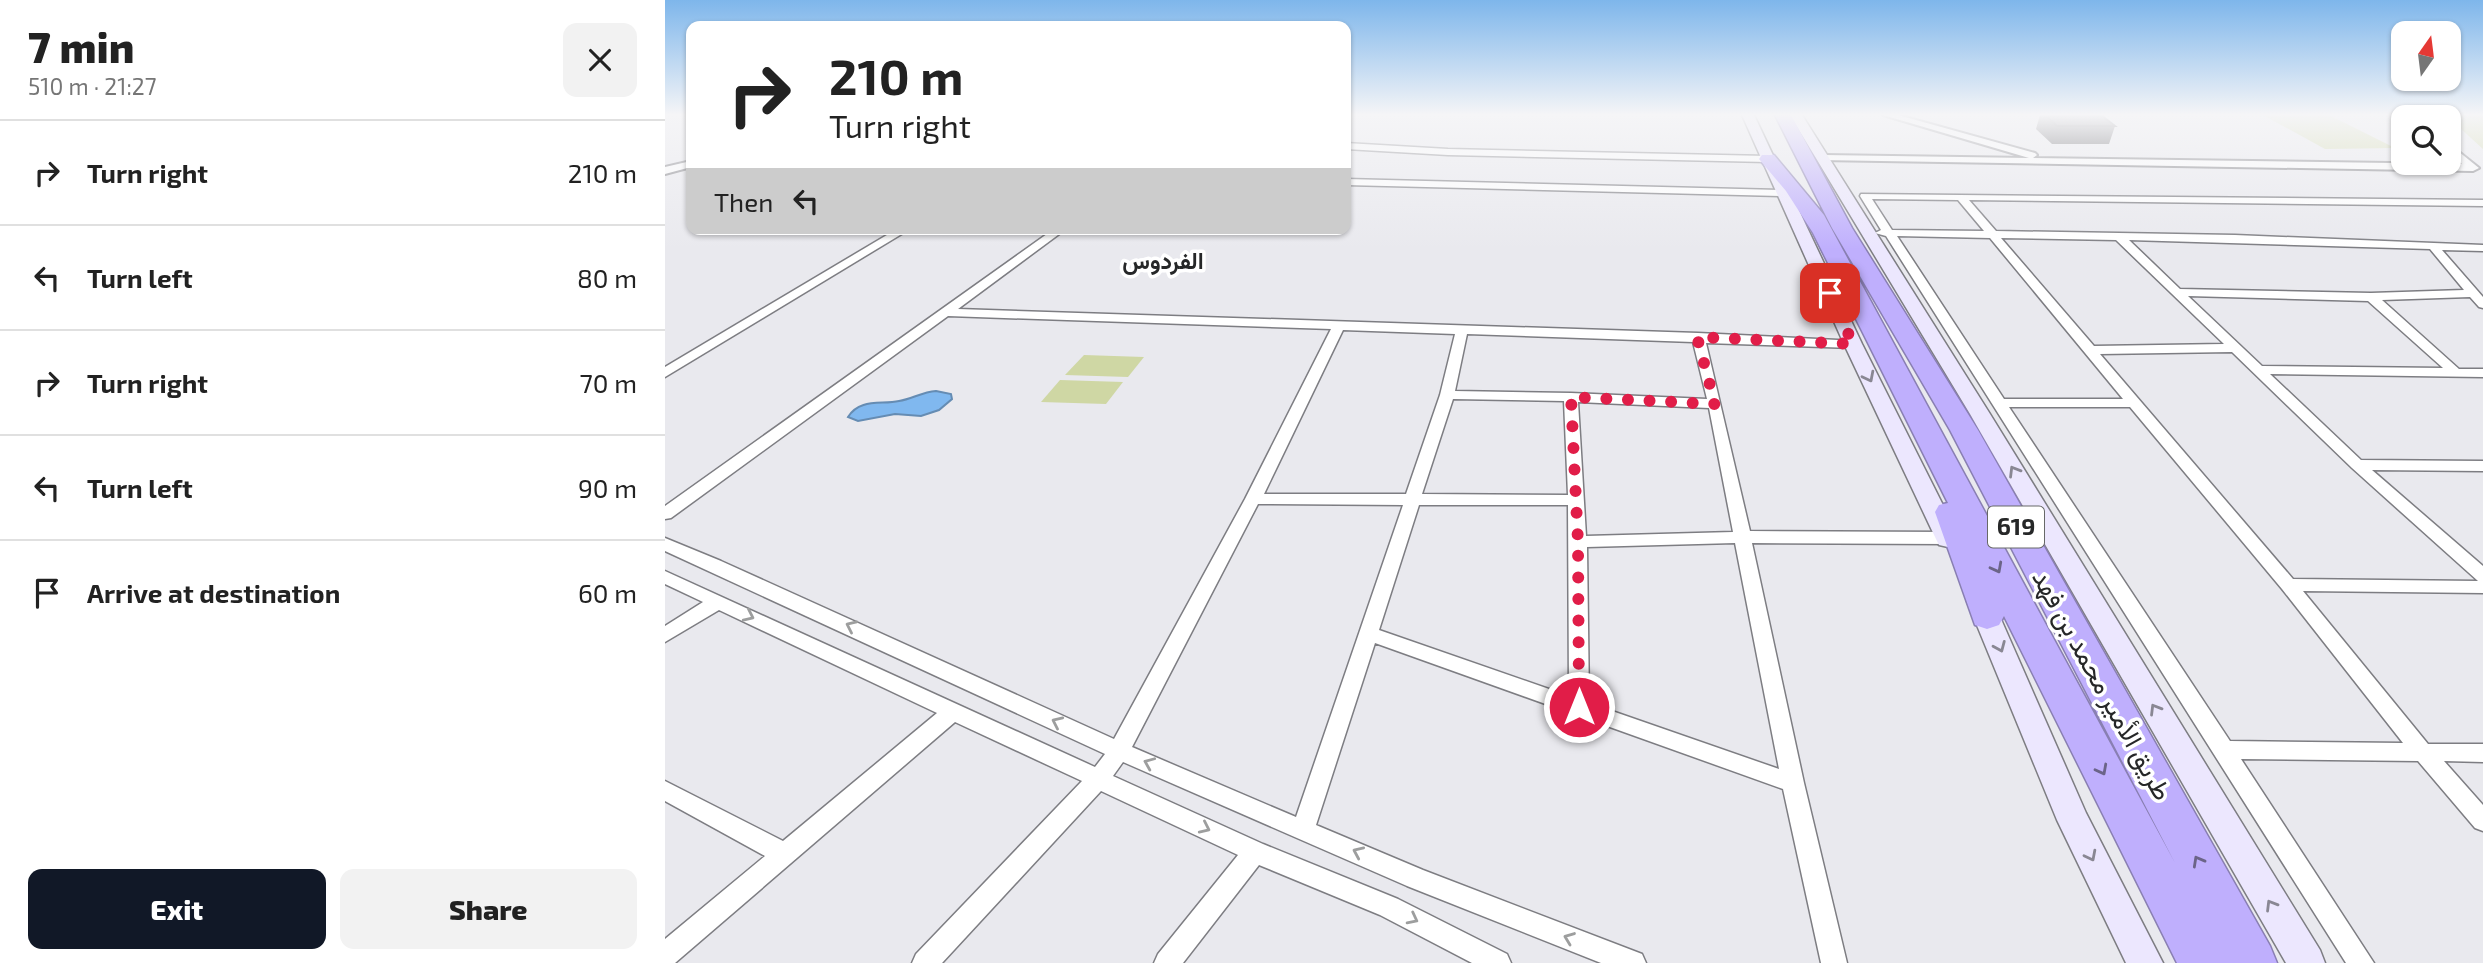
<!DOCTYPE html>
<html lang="en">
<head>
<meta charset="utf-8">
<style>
	body { margin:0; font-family:"Exo 2",Vazirmatn,sans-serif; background:#f2f2f2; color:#222; height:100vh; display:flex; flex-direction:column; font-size:26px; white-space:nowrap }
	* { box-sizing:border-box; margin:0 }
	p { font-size:23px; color:#767676 }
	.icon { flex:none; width:38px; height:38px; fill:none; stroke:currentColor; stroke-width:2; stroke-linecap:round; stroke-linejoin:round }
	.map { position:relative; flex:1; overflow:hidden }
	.side { display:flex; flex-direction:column; background:#fff; width:665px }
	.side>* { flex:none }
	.banner { position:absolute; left:21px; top:21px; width:665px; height:214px; border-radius:14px; box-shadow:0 2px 5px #0004; background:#fff; color:#222; overflow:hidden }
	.needle { width:46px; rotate:14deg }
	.buttons { position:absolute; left:1726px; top:21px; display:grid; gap:14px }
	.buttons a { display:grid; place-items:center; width:70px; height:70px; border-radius:14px; background:#fff; box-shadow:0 2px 5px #0004; font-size:35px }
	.pin { position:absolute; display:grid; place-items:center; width:60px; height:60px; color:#fff; margin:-30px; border-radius:14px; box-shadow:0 4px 10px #0006 }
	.me { position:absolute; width:77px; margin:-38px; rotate:0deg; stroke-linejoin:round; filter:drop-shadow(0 0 5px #0008) }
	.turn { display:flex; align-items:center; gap:24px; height:147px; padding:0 28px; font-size:32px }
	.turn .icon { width:91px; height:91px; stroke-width:2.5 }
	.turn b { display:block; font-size:49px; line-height:60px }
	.then { display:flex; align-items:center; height:66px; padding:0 28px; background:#0003; gap:14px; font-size:26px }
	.round { display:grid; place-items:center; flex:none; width:74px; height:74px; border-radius:14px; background:#f2f2f2 }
	.headline { display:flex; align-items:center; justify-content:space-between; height:119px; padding:0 28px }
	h1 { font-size:42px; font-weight:800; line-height:52px }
	.button { display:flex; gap:14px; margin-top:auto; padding:14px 28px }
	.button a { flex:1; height:80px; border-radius:14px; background:#111827; color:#fff; font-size:28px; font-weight:800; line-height:80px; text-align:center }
	.button a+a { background:#f2f2f2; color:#222 }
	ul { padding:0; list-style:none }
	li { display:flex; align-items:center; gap:21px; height:105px; padding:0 28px; border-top:2px solid #e0e0e0 }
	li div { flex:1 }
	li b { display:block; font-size:26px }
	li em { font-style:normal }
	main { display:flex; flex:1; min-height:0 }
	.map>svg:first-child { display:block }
	.green { fill:#cfd7a4 }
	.water { fill:#80b8ef; stroke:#658cb3; stroke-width:2 }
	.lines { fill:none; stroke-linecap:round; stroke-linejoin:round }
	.minor-casing { stroke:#7d7d82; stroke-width:3 }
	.tertiary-casing { stroke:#7d7d82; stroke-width:4 }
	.secondary-casing { stroke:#7d7d82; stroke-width:3 }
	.motorway-casing { stroke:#897fb2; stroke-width:3 }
	.minor { fill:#fff; fill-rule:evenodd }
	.tertiary { fill:#fff; fill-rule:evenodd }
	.secondary { fill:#ece7fe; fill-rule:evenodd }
	.motorway { fill:#bfaffd; fill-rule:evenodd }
	.wall { fill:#4e4d51 }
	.building { fill:#5b5a5e; stroke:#403f42; stroke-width:2 }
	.oneway { stroke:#898793 }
	.oneway2 { stroke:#6b6488 }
	.oneway3 { stroke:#9d9e9e }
	.route { stroke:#e11d48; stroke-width:12; stroke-dasharray:0 21.6 }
	.labels { text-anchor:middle; stroke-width:7; stroke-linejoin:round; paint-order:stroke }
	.far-neighbourhood-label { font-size:23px; font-weight:bold; fill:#262728; stroke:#fff }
	.shield { fill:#fff; stroke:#676868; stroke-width:2 }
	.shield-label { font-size:24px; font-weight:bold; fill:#262728 }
	.street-label { font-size:26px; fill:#262728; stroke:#fff }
</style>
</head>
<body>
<main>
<section class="side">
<div class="headline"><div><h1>7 min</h1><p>510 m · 21:27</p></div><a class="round"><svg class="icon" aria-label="close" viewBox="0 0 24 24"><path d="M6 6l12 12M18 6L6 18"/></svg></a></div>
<ul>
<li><svg class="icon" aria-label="right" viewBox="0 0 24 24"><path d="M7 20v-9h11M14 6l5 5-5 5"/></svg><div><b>Turn right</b></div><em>210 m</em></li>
<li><svg class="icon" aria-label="left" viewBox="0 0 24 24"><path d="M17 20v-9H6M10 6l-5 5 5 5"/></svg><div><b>Turn left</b></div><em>80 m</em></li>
<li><svg class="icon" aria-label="right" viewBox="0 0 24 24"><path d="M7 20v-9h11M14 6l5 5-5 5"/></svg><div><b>Turn right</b></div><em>70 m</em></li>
<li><svg class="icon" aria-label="left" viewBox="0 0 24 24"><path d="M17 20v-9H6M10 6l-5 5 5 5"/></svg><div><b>Turn left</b></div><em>90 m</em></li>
<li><svg class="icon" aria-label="arrive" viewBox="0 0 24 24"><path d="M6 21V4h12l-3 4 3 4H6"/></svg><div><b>Arrive at destination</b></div><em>60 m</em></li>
</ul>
<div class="button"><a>Exit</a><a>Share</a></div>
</section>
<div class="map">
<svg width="1818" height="963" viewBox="0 0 1818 963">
	<rect width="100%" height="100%" fill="#e9e9ee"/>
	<g class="green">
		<path d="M1598 115H1664L1730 148 1660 149Z"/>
		<path d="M1778 115H1818V149L1783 117Z"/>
		<path d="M419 355 479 357 463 377 400 375Z"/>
		<path d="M395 380 458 382 441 404 376 402Z"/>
	</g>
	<path class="water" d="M271 391 286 394 287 399 274 410 256 416 230 414 193 421 183 417C195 398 216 405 234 401 247 399 257 392 271 391Z"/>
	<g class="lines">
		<defs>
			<g id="minor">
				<path d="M681 143 783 149 1103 156 1108 159 1103 162 783 155 681 149Z"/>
				<path d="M681 179 1119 190 1124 193 1119 196 681 185Z"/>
				<path d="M1196 194 1818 200V206L1304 200 1331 231 1570 235 1818 245V251L1777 250 1818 297V308L1814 307 1805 297 1717 300 1794 369H1818V377L1605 374 1696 460 1818 461V471L1707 470 1818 566V593L1638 591 1763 744H1818V762L1779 761 1818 805V831L1810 828 1753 761 1576 759 1709 963H1681L1221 236 1210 233 1216 230 1195 196ZM1207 199 1293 200 1319 231 1227 230ZM1232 236 1325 238 1458 399H1339ZM1336 238 1451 240 1559 344 1429 346ZM1464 240 1765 249 1799 290 1706 293 1515 289ZM1523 296 1703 301 1778 368 1597 366ZM1567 352 1687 468 1813 581 1628 579 1435 354ZM1344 407H1465L1617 589 1738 743 1565 741Z"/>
				<path d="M232 229H245L0 377V367Z"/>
				<path d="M389 229H401L293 309 1033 333 1193 341V347L1188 348 1041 343 1085 531 1283 532 1291 538 1283 544 1087 543 1139 783 1182 963H1156L1118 789 710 643 651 825 758 870 977 954 981 963H936L742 886 458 762 448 776 598 844 733 899 842 954 846 963H807L715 915 594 865 518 963H489L493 954 573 855 436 791 277 963H247L251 954 417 781 290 722 10 963H0V939L100 856 0 801V781L118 841 272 713 54 610 0 642V626L38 602 0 584V571L430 767 440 754 0 551V538L56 561 449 739 580 499 666 329 283 316 6 518 0 519V506ZM678 330 790 334 775 395 741 494H599ZM802 334 1028 342 1042 399 906 393 790 391ZM788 399 899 401 903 495 757 494ZM913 402 1044 408 1068 532 921 536ZM593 504 738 505 631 817 467 747ZM754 505H903L904 696 714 630ZM1070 543 1114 769 924 703 922 547Z"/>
			</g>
			<g id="tertiary">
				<path d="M1218 115H1233L1370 153 1372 155 1368 158 1797 164 1783 152V143L1814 168 1808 171 1155 160V156L1159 155 1364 158Z"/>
				<path d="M1760 115H1770L1772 117H1762Z"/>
				<path d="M26 161V167L0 174V167Z"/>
			</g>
			<g id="secondary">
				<path d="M1077 115H1089L1197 344 1295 539 1292 545 1283 547 1274 545 1271 539 1179 344Z"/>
				<path d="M1125 115H1137L1325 414 1655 950 1660 963H1621L1305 414Z"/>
				<path d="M1315 592 1324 594 1328 601 1421 813 1498 963H1461L1392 820 1302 601 1306 594Z"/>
			</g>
			<path id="motorway" d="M1110 115H1126L1187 228 1313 430 1605 946 1612 963H1512L1339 616 1334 625 1322 629 1310 625 1270 512 1274 505 1283 503 1148 233 1121 191 1094 159 1097 155H1109L1159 215 1510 863 1285 430 1167 228Z"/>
		</defs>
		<use href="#minor" class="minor-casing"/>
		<use href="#tertiary" class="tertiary-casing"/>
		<use href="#secondary" class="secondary-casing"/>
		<use href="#motorway" class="motorway-casing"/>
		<use href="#minor" class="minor"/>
		<use href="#tertiary" class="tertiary"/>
		<use href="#secondary" class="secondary"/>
		<use href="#motorway" class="motorway"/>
	</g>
	<path class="wall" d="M1375 115H1436L1450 126 1444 144H1387L1371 129Z"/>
	<path class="building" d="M1380 115H1436L1450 126H1392Z"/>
	<defs><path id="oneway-chevron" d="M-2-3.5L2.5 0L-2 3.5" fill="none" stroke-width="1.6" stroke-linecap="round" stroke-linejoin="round" transform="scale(1.75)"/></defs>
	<g class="oneway">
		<use href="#oneway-chevron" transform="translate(1204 377) rotate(63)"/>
		<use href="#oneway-chevron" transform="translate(1349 471) rotate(-121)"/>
		<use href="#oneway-chevron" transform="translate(1335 647) rotate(67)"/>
		<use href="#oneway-chevron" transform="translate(1490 709) rotate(-121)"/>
		<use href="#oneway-chevron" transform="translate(1426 856) rotate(63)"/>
		<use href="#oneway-chevron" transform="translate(1606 905) rotate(-121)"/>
	</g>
	<g class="oneway2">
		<use href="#oneway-chevron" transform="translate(1332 568) rotate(62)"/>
		<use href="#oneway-chevron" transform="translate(1437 770) rotate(62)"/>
		<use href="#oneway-chevron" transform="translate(1533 861) rotate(-119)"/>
	</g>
	<g class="oneway3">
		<use href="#oneway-chevron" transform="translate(84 616) rotate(25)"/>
		<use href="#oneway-chevron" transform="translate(186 626) rotate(-155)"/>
		<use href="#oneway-chevron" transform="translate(392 722) rotate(-155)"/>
		<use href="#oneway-chevron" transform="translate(484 763) rotate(-157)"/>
		<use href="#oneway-chevron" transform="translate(540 828) rotate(25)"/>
		<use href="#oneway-chevron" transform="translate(693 852) rotate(-156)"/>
		<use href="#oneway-chevron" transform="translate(748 919) rotate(27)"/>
		<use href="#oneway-chevron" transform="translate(904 938) rotate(-159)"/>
	</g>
	<linearGradient id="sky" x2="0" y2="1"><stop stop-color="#7eb6eb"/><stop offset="0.46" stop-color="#f5f5f7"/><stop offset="1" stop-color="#f5f5f7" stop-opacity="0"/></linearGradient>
	<rect width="1818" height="249" fill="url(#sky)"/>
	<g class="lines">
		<path class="route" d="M914 707 913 542 906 397 1050 404 1032 337 1188 344 1165 293"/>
	</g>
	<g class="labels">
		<g class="far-neighbourhood-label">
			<text x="498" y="269">الفردوس</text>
		</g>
		<rect class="shield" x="1323" y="506.5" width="56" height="41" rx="5"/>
		<g class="shield-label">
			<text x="1351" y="535">619</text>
		</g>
		<g class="street-label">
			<text transform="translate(1437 685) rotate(61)" y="9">طريق الأمير محمد بن فهد</text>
		</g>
	</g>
</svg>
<div class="buttons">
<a><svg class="needle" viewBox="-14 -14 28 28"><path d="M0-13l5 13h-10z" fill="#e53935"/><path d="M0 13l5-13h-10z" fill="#767676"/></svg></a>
<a><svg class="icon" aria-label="search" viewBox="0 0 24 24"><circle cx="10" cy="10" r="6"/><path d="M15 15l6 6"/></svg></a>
</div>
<div class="pin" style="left:1165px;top:293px;background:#d93025"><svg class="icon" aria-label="arrive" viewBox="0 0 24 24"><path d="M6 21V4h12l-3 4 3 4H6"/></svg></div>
<svg class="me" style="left:914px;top:707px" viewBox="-20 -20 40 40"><circle r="17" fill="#e11d48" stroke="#fff" stroke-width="3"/><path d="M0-11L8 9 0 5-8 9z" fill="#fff"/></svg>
<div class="banner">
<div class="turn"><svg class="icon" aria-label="right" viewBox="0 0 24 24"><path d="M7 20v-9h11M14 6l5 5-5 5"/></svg><div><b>210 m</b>Turn right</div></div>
<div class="then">Then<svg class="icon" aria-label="left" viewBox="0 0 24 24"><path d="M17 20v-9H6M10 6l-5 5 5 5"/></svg></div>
</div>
</div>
</main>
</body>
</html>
